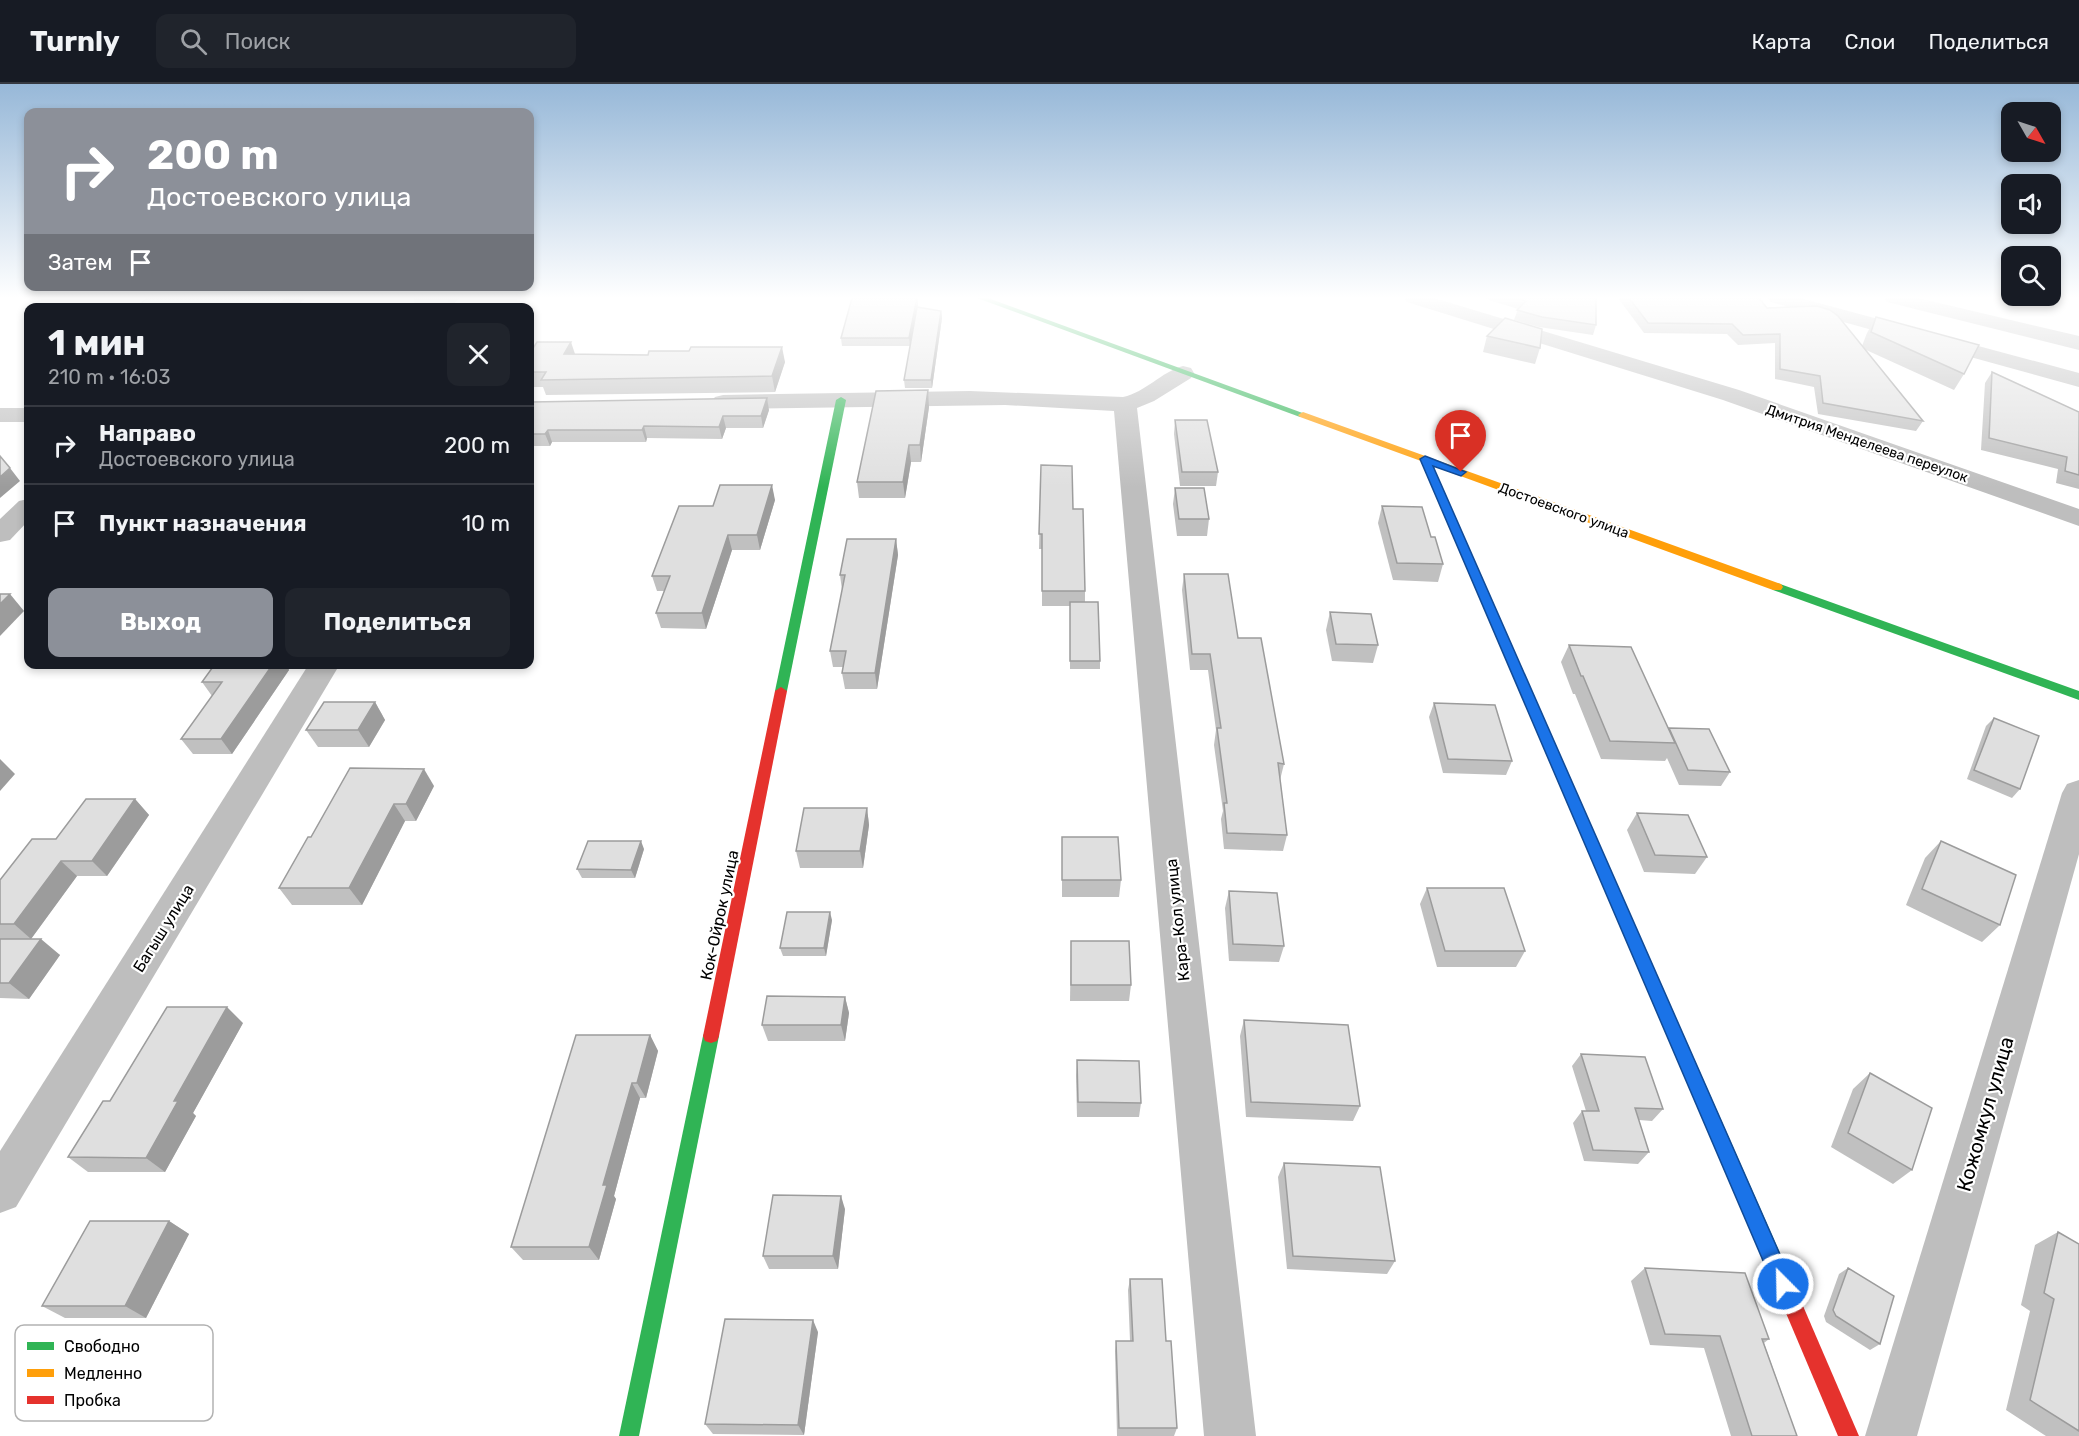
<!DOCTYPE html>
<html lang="ru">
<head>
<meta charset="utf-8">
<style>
	body { margin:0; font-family:Rubik,sans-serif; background:#20242c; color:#f1f3f6; height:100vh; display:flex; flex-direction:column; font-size:22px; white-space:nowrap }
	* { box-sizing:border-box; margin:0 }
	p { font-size:20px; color:#9ea1a6 }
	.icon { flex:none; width:33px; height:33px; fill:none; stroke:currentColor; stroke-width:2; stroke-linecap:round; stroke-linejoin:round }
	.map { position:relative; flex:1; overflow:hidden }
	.panel { position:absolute; left:24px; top:219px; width:510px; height:366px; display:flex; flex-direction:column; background:#171b24; border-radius:12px; box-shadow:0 3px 9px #0003 }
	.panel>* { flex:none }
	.guide { position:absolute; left:24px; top:24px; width:510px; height:183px; border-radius:12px; box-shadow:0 3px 9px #0003; background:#8c9099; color:#fff; overflow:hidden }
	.needle { width:39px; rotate:129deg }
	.buttons { position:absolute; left:2001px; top:18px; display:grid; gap:12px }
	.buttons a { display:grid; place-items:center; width:60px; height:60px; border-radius:12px; background:#171b24; box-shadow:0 3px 9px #0003; font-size:30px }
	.pin { position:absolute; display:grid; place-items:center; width:51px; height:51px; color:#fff; margin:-62px -26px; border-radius:50% 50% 50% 0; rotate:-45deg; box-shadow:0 0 6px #0007 }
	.pin .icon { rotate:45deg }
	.me { position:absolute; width:66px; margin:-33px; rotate:337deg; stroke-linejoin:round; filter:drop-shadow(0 0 4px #0008) }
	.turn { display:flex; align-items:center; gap:21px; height:126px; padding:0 24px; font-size:27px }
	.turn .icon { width:78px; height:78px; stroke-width:2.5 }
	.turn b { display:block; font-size:42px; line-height:51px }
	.then { display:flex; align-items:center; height:57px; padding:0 24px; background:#0003; gap:12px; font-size:22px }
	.round { display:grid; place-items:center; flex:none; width:63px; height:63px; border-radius:12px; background:#20242c }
	.summary { display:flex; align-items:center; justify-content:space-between; height:102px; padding:0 24px }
	h1 { font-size:36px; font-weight:700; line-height:45px }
	.primary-button { display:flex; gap:12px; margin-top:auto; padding:12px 24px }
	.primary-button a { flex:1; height:69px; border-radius:12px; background:#8c9099; color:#fff; font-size:24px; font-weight:700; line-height:69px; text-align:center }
	.primary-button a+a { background:#20242c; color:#f1f3f6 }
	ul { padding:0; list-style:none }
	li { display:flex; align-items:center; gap:18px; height:78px; padding:0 24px; border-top:2px solid #363941 }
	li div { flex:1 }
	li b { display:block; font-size:22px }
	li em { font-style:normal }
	header { display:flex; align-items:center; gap:36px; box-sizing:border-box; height:84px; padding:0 30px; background:#171b24; border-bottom:2px solid #363941 }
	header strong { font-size:28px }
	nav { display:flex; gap:33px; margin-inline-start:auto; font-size:21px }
	.search { width:420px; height:54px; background:#20242c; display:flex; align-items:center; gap:15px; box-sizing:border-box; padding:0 21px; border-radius:12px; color:#9ea1a6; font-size:22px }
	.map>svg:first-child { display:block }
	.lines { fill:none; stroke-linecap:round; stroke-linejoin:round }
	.street { fill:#bebebe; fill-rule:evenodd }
	.fast { fill:#30b455; fill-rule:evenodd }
	.slow { fill:#ff9f0a; fill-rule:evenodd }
	.jam { fill:#e5322d; fill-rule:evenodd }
	.wall { fill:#c0c0c0 }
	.shaded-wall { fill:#9c9c9c }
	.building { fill:#dfdfdf; stroke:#9c9c9c; stroke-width:1.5 }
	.route { fill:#1a73e8; stroke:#114b97; stroke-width:1.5 }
	.labels { text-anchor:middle; stroke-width:4.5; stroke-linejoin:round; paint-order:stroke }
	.far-street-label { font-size:14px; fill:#000; stroke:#fff }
	.street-label { font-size:16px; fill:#000; stroke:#fff }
	.near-street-label { font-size:20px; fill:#000; stroke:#fff }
	.key { fill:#fff; stroke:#b2b2b2; stroke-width:1.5 }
	.key-label { font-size:16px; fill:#000 }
</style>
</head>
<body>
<header>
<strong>Turnly</strong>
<div class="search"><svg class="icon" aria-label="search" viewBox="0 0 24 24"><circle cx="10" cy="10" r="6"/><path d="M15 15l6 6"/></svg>Поиск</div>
<nav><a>Карта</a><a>Слои</a><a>Поделиться</a></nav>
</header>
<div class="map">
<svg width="2079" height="1352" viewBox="0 0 2079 1352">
	<rect width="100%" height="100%" fill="#fff"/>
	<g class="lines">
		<g class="street">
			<path d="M1404 214H1434L1739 306 2079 425V442L1723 316 1407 218Z"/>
			<path d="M1768 214H1800L2079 289V303L1771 218Z"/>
			<path d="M1884 214H1918L2079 252V266L1887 218Z"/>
			<path d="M1183 282 1191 284 1194 289 1191 294 1154 317 1137 324 1256 1352H1204L1114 327 1005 321 723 325 715 323 711 318 715 313 723 311 970 307 1123 313C1146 308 1161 288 1183 282Z"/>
			<rect x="0" y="324" width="28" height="14"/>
			<path d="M28 415V437L10 456 0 458V435L19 417Z"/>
			<path d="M309 580H340L16 1123 0 1129V1067Z"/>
			<path d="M2079 696V770L1917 1352H1865L2062 709 2067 700Z"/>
		</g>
		<g class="fast">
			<path d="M977 214H988L1308 331 1300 333Z"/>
			<path d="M841 313 846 316 787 607 781 611 775 607 836 316Z"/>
			<path d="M1777 499 2079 607V616L1773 506 1771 503 1773 500Z"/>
			<path d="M1592 754 1597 756 1599 760 1794 1201 1797 1208 1794 1215 1787 1218 1780 1215 1585 760 1587 756Z"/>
			<path d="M711 945 717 947 719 952 639 1352H619L703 952 705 947Z"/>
		</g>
		<path class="slow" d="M1303 328 1781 500 1783 503 1781 506H1773L1433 382 1599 760 1597 764H1587L1585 760 1421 377 1300 333 1298 331Z"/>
		<g class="jam">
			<path d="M781 603 787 607 719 952 717 957 711 959 705 957 703 952 775 607Z"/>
			<path d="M1787 1198 1794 1201 1859 1352H1838L1777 1208 1780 1201Z"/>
		</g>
	</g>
	<g class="wall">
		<path d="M413 214H459L451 223H416Z"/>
		<path d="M1483 214H1596V241L1593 251 1539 243 1514 236 1518 225Z"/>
		<path d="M1618 214H1759L1767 224 1862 262 1867 249 1876 233 1964 290 1954 306 1864 265 1923 337 1916 347 1818 330 1814 303 1775 295V259L1738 261 1727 250 1644 249Z"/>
		<path d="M918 220V223L941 227 942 234 932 304H905L904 296 910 262H842L841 254Z"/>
		<path d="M1487 252 1540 264 1535 280 1483 268Z"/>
		<path d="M689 267 785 278 775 308 546 311 543 303H530V269L575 271H648Z"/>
		<path d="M1992 288 2079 328V405L2056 399 2058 385 1981 366 1985 299Z"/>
		<path d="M530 320 769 326 763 344H726L722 355 647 354 646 358H552L550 362H530Z"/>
		<path d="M929 323 921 378H911L905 414H859L857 398Z"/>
		<path d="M1175 336 1218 388 1216 402H1180L1174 350Z"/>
		<path d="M1041 381 1073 425 1085 507V518L1100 577V585H1070V522H1042V465H1039Z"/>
		<path d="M1175 404 1209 435 1207 452H1177L1173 420Z"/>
		<path d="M775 416 760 466H732L706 545 661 544 656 529 664 507H657L652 492 713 422Z"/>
		<path d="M1382 422 1443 480 1438 498 1393 496 1378 439Z"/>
		<path d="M896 455 898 471 877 605H845L842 589 843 583H833L830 567 842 506 840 491Z"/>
		<path d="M1184 490 1238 554 1284 680 1280 696 1287 751 1283 767 1224 765 1221 735 1223 727 1214 661 1216 646 1208 586H1190L1182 506Z"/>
		<path d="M1330 528 1378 561 1373 579 1332 577 1326 546Z"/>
		<path d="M1569 561 1668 645 1730 688 1721 702 1679 701 1667 674 1665 677 1601 675 1575 610H1573L1561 578Z"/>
		<path d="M215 580H286L289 586 232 670H193L181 655 212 612 202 598Z"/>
		<path d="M375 618 385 636 369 663H318L306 646Z"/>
		<path d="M1434 619 1512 677 1506 691 1443 689 1429 633Z"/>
		<path d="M1994 634 2020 705 2012 714 1967 695 1986 642Z"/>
		<path d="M434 702 416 737H405L362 821H292L279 804 311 753Z"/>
		<path d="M135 715 149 731 107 792H77L31 855 60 871 29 915 0 914V796L56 755Z"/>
		<path d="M867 724 869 741 863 784H800L796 767Z"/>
		<path d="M1637 729 1707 773 1695 790 1644 788 1627 746Z"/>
		<path d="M1062 753 1121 796 1119 813H1062Z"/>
		<path d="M1941 757 2000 841 1982 858 1906 821 1925 774Z"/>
		<path d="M644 765 635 794H582L577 785Z"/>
		<path d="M1427 804 1525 867 1516 883H1437L1420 820Z"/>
		<path d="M1229 807 1284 862 1279 878 1229 877 1225 824Z"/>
		<path d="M832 836 826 872H783L780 864Z"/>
		<path d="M1071 857 1131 901 1129 917H1070Z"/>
		<path d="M845 913 849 929 845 957H768L762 941Z"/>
		<path d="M1244 936 1360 1022 1353 1037 1246 1033 1240 952Z"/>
		<path d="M243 939 193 1029 196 1032 165 1088H88L68 1073 110 1017Z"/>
		<path d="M650 951 658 967 646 1014H640L614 1112 616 1115 599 1176H523L511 1163Z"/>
		<path d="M1581 970 1663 1025 1652 1037 1639 1036 1649 1068 1638 1080 1584 1077 1573 1039 1582 1027H1586L1572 982Z"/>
		<path d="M1077 976 1141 1019 1139 1033H1077L1076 992Z"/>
		<path d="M1870 989 1912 1086 1893 1100 1831 1063 1853 1005Z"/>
		<path d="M1284 1079 1395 1177 1387 1190 1287 1185 1278 1093Z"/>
		<path d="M845 1125 838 1185H769L763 1172Z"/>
		<path d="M169 1137 189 1150 146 1234H65L42 1222Z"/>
		<path d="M2058 1148 2079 1160V1352H2046L2006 1326 2030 1227 2021 1221 2035 1161Z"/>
		<path d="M1645 1184 1769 1255 1764 1259 1797 1352H1731L1704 1264 1650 1261 1631 1197Z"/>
		<path d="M1848 1184 1880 1260 1870 1266 1826 1238 1824 1232 1839 1190Z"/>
		<path d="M1130 1195 1166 1257 1177 1344 1174 1352H1117L1115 1267 1116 1257H1130L1128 1206Z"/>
		<path d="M818 1248 804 1351 713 1350 705 1340Z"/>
	</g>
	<g class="shaded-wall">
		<path d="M286 214H305L295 224H276Z"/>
		<path d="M447 214H459L451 223Z"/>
		<path d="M918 214V220L910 262 909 254Z"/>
		<path d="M941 227 942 234 932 304 931 296Z"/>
		<path d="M571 258 576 273 564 270Z"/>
		<path d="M782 263 785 278 775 308 772 292Z"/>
		<path d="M928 306 929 323 921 378 920 361Z"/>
		<path d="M767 314 769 326 763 344 761 332Z"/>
		<path d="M723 332 726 344 722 355 719 343Z"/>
		<path d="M644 342 647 354 646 358 642 346Z"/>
		<path d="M548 346 552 358 550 362 545 350Z"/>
		<path d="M909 361 911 378 905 414 903 398Z"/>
		<path d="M10 384 20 397 0 414V393Z"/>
		<path d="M772 401 775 416 760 466 757 451Z"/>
		<path d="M728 451 732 466 706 545 702 529Z"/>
		<path d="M896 455 898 471 877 605 875 589Z"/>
		<path d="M10 510 24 527 0 552V520Z"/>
		<path d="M273 580H286L289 586 232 670 221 655Z"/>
		<path d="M375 618 385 636 369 663 358 646Z"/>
		<path d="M0 675 15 690 0 707Z"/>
		<path d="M424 685 434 702 416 737 406 720Z"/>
		<path d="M135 715 149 731 107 792 92 777Z"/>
		<path d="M394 720 405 737 362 821 349 804Z"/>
		<path d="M867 724 869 741 863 784 860 767Z"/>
		<path d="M641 757 644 765 635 794 631 786Z"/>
		<path d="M61 777 77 792 31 855 14 840Z"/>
		<path d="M830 828 832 836 826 872 824 864Z"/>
		<path d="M41 855 60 871 29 915 9 899Z"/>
		<path d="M845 913 849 929 845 957 841 941Z"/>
		<path d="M227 923 243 939 193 1029 196 1032 165 1088 146 1074 174 1017Z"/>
		<path d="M650 951 658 967 646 1014 637 999Z"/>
		<path d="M632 999 640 1014 614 1112 616 1115 599 1176 589 1163 603 1101Z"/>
		<path d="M841 1112 845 1125 838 1185 833 1172Z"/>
		<path d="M169 1137 189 1150 146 1234 125 1222Z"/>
		<path d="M813 1236 818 1248 804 1351 798 1341Z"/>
	</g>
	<g class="building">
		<path d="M148 214H286L276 224H135Z"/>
		<path d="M852 214H917L909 254H841Z"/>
		<path d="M1516 214H1596V241L1542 233 1517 226 1526 217Z"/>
		<path d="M1629 214H1759L1767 224 1817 222 1830 226 1838 232 1923 337 1823 319 1820 292 1780 285V250L1743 251 1732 240 1648 239Z"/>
		<path d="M917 223 941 227 931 296H904Z"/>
		<path d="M1876 233 1979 261 1964 290 1871 248Z"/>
		<path d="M1505 234 1542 245 1540 264 1487 252Z"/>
		<path d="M537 258H571L564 270 648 271 649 267H689L691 263H782L772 292 541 296 546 288H530V269Z"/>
		<path d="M1992 288 2079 328V391L2065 387 2067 373 1989 354Z"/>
		<path d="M928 306 920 361H909L903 398H857L876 307Z"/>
		<path d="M767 314 761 332H723L719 343 644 342 642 346H548L545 350H530V320L531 318Z"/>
		<path d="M1175 336H1207L1218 388H1182Z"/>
		<path d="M0 372 10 384 0 393Z"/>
		<path d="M1041 381 1072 382 1073 425H1083L1085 507H1042V450H1039Z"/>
		<path d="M720 401H772L757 451H728L702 529H656L670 492H652L679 422H713Z"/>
		<path d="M1175 404H1204L1209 435H1179Z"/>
		<path d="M1382 422 1422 423 1431 453H1435L1443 480 1397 479Z"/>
		<path d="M847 455H896L875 589H842L846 567H830L845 491H840Z"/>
		<path d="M1184 490H1228L1238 554H1261L1284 680 1278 679 1287 751 1227 749 1224 719H1227L1217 644H1221L1210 570H1192Z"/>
		<path d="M0 510H10L0 520Z"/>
		<path d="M1070 518H1098L1100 577H1070Z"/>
		<path d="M1330 528 1371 530 1378 561 1336 560Z"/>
		<path d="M1569 561 1631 563 1675 659 1610 657 1583 592H1581Z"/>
		<path d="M215 580H273L221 655H181L222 598H202Z"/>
		<path d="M324 618H375L358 646H306Z"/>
		<path d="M1434 619 1495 621 1512 677 1448 675Z"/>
		<path d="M1994 634 2039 652 2020 705 1974 686Z"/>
		<path d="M1669 644 1709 645 1730 688 1688 686Z"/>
		<path d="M350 684 424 685 406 720H394L349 804H279L308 753H311Z"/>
		<path d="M86 715H135L92 777H61L14 840H0V796L32 755H56Z"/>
		<path d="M804 724H867L860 767H796Z"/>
		<path d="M1637 729 1688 731 1707 773 1655 771Z"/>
		<path d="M1062 753H1118L1121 796H1062Z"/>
		<path d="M588 757H641L631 786 577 785Z"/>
		<path d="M1941 757 2016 791 2000 841 1922 805Z"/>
		<path d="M1427 804H1504L1525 867H1445Z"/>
		<path d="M1229 807 1277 809 1284 862 1233 860Z"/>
		<path d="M787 828H830L824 864H780Z"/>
		<path d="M0 855H41L9 899H0Z"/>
		<path d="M1071 857H1129L1131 901H1071Z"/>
		<path d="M767 912 845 913 841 941H762Z"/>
		<path d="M167 923H227L174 1017H178L146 1074 68 1073 103 1017H110Z"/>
		<path d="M1244 936 1348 941 1360 1022 1251 1018Z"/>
		<path d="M576 951H650L637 999H632L603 1101H607L589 1163H511Z"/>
		<path d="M1581 970 1645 973 1663 1025 1635 1024 1649 1068 1593 1066 1582 1027H1599Z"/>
		<path d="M1077 976 1139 977 1141 1019 1078 1018Z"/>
		<path d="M1870 989 1932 1024 1912 1086 1848 1049Z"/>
		<path d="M1284 1079 1380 1083 1395 1177 1293 1172Z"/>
		<path d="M773 1111 841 1112 833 1172H763Z"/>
		<path d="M90 1137H169L125 1222H42Z"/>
		<path d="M2058 1148 2079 1160V1347L2030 1316 2054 1215 2044 1209Z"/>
		<path d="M1645 1184 1745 1189 1769 1255H1762L1797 1352H1752L1720 1252 1665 1250Z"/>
		<path d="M1848 1184 1894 1212 1880 1260 1836 1232 1833 1226Z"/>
		<path d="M1130 1195H1162L1166 1257H1171L1177 1344H1119L1116 1257H1133Z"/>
		<path d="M725 1235 813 1236 798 1341 705 1340Z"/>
	</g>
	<linearGradient id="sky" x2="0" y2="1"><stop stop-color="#97b8d8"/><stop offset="0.53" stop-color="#fff"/><stop offset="1" stop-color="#fff" stop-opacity="0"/></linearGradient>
	<rect width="2079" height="403" fill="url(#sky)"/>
	<path class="route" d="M1425 372 1466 388 1461 392 1433 382 1790 1193 1793 1200 1790 1207 1783 1210 1776 1207 1420 375Z"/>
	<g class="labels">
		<g class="far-street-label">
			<text transform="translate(1867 359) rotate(19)" y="5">Дмитрия Менделеева переулок</text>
			<text transform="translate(1564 426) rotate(20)" y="5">Достоевского улица</text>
		</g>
		<g class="street-label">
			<text transform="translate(719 831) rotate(-78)" y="6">Кок-Ойрок улица</text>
			<text transform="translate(1177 836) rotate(-96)" y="6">Кара-Кол улица</text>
			<text transform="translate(163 844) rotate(-58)" y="6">Багыш улица</text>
		</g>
		<g class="near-street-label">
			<text transform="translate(1985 1030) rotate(-74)" y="7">Кожомкул улица</text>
		</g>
	</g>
	<rect x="15" y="1241" width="198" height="96" rx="9" class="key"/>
	<rect x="27" y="1258" width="27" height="8" fill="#30b455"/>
	<rect x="27" y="1285" width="27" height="8" fill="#ff9f0a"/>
	<rect x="27" y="1312" width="27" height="8" fill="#e5322d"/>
	<g class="key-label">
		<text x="64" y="1268">Свободно</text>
		<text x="64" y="1295">Медленно</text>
		<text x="64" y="1322">Пробка</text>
	</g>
</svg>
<div class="buttons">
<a><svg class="needle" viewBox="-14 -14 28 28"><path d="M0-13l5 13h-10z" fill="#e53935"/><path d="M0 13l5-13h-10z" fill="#9ea1a6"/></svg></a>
<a><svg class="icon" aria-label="sound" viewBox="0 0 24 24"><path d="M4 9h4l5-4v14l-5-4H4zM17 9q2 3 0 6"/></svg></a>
<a><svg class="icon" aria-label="search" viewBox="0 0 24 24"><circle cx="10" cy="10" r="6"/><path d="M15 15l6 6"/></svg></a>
</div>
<div class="pin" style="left:1461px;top:388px;background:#d93025"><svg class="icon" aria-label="arrive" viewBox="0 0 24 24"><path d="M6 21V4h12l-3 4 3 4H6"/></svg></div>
<svg class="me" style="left:1783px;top:1200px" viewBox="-20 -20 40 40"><circle r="17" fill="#1a73e8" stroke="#fff" stroke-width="3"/><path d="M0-11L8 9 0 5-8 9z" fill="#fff"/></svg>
<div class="guide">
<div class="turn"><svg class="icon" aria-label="right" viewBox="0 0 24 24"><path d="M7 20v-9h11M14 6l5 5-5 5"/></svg><div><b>200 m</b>Достоевского улица</div></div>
<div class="then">Затем<svg class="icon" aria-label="arrive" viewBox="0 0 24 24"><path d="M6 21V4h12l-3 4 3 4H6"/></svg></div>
</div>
<section class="panel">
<div class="summary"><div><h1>1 мин</h1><p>210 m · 16:03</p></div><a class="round"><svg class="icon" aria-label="close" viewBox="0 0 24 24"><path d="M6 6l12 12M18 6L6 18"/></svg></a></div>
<ul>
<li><svg class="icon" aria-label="right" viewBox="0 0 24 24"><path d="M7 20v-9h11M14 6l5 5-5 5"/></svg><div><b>Направо</b><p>Достоевского улица</p></div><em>200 m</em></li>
<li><svg class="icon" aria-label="arrive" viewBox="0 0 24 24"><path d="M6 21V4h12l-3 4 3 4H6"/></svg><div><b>Пункт назначения</b></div><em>10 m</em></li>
</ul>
<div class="primary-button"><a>Выход</a><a>Поделиться</a></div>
</section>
</div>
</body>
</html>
